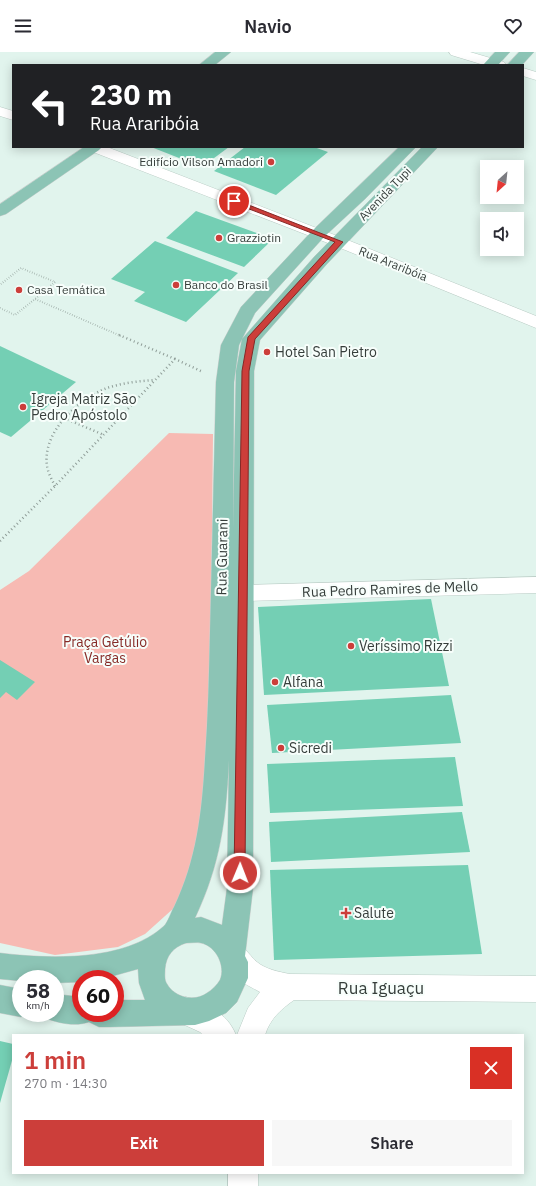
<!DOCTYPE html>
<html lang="en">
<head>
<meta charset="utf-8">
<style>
	body { margin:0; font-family:"IBM Plex Sans",sans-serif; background:#f7f7f7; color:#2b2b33; height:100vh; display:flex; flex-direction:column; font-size:15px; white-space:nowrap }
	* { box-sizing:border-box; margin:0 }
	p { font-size:13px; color:#7c7c81 }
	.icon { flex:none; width:22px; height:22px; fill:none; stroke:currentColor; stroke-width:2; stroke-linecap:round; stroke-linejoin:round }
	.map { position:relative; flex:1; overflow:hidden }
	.panel { position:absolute; left:12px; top:982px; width:512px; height:140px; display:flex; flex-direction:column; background:#fff; border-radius:0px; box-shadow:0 2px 10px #0003 }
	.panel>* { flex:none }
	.banner { position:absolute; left:12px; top:12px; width:512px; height:84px; border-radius:0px; box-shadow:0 2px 10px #0003; background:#202124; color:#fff; overflow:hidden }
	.needle { width:26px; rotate:207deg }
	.tools { position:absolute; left:480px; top:108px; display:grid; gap:8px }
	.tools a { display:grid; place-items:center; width:44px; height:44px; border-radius:0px; background:#fff; box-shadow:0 2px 10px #0003; font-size:20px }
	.speed { position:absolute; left:12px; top:918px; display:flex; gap:8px; font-size:20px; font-weight:700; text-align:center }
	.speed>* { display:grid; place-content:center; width:52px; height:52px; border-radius:50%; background:#fff; box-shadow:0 2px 10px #0003; line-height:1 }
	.speed small { font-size:10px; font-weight:400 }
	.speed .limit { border:6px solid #d22; background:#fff; color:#111 }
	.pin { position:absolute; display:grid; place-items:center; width:34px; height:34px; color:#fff; margin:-17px; border:2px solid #fff; border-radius:50%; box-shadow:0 1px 4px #0007 }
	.me { position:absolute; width:44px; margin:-22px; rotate:1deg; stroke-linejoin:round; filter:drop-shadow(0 0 3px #0008) }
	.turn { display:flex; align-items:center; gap:14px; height:84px; padding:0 12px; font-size:18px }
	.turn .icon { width:52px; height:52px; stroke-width:2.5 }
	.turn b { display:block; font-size:28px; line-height:34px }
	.round { display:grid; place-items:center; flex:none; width:42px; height:42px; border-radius:0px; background:#f7f7f7 }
	.summary { display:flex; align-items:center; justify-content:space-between; height:68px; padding:0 12px }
	h1 { font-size:24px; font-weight:600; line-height:30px; color:#cc3e3a }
	.primary-button { display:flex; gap:8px; margin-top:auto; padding:8px 12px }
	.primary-button a { flex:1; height:46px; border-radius:0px; background:#cc3e3a; color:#fff; font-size:16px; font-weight:600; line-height:46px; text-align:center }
	.primary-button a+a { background:#f7f7f7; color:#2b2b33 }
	header { display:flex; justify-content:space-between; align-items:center; height:52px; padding:0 12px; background:#fff; font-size:18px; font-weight:600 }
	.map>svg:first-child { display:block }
	.green { fill:#f7bab3 }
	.building { fill:#74cfb4 }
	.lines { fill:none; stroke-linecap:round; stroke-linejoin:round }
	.minor-casing { stroke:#baccc5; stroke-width:1 }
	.major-casing { stroke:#cfd1d0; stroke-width:1 }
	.path-far1 { stroke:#8f9d98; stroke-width:2; stroke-dasharray:0.5 2; stroke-linecap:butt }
	.path { stroke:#8f9d98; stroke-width:2.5; stroke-dasharray:1 3; stroke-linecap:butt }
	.minor { fill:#fff; fill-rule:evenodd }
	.major { fill:#8cc4b5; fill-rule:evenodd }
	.route { fill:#cc3e3a; stroke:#852826 }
	.poi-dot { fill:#cc3e3a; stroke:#f7fefb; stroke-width:1.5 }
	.labels { text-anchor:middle; stroke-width:4; stroke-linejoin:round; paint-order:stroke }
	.far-poi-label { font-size:12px; fill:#363e3b; stroke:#f7fefb; text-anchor:start }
	.far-street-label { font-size:12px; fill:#363e3b; stroke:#f7fefb }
	.poi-label { font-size:14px; fill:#363e3b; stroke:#f7fefb; text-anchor:start }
	.street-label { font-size:14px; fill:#363e3b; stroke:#f7fefb }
	.park-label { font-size:14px; fill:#872b27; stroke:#f7fefb }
	.near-street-label { font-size:17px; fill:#363e3b; stroke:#f7fefb }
</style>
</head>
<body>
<header><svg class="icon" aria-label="menu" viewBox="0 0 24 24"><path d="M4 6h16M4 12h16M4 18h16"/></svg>Navio<svg class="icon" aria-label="heart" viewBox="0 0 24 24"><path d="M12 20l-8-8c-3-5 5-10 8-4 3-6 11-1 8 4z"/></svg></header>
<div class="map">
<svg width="536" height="1134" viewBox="0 0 536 1134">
	<rect width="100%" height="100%" fill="#e1f4ed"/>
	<path class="green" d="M169 381 213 382 211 573 208 684 198 795 175 855 145 882 118 895 55 903 0 891V538L29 519Z"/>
	<g class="building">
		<path d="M151 95H229L202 115Z"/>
		<path d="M245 95H314L328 100 276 143 214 119Z"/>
		<path d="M196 159 273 187 244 215 166 186Z"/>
		<path d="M155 189 238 221 186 270 134 249 145 240 111 227Z"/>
		<path d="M0 294 76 330 11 385 0 380Z"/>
		<path d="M431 547 449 634 264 643 258 555Z"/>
		<path d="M0 608 35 630 17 648 6 640 0 646Z"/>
		<path d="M451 643 461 691 272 701 267 653Z"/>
		<path d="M455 705 463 754 270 761 267 712Z"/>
		<path d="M462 760 470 800 271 810 269 770Z"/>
		<path d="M468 813 482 902 274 908 270 818Z"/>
		<path d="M0 989 13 992V1005L0 1051Z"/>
	</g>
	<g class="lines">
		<defs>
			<g id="minor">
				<path d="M449 0H470L504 10 506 13H484L451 3Z"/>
				<path d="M523 16 536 20V28L523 24Z"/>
				<path d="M0 55 13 59V68L0 64Z"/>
				<path d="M85 95H107L345 187 536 264V276L333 193 88 98Z"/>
				<path d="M536 525V541L244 549 236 547 233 541 236 535 244 533Z"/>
				<path d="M232 889C245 894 247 901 257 910 265 917 279 920 290 922L536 924V950L294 948C280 958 270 967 265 983H237L248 956 260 940C241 930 228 923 219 902L222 893Z"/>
				<path d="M186 945C208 954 226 959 236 983H203L200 980 176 969 172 959 176 949Z"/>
				<rect x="228" y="1121" width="30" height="13"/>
			</g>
			<g id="major">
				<path d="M215 0H231L215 13H199Z"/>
				<path d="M495 0H510L498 13H483Z"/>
				<path d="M519 0H534L522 13H507Z"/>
				<path d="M84 95H102L99 98 6 162 0 164V152Z"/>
				<path d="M399 95H416L365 147 324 185 255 261 239 293 234 330 233 477 236 319 242 287 314 205 422 95H438L326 213 260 288 254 319 253 836 245 904 248 910V926L237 950 226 961 209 969 195 973 109 975H99L89 970C75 975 58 971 45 966L43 961H55V942L81 945V961H115V948H145L139 931 138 917 102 927H81V930L55 931V927H21V929L0 927V901C49 907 125 910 164 874 168 870 171 860 174 855 197 807 202 759 205 707 208 665 209 623 210 580 212 497 214 413 216 330L221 293 241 255 312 179ZM229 708 227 836 222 873 201 865 195 866C221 811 226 767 229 708ZM186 891C191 891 197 890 201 891 216 894 226 914 220 928 217 933 212 938 207 941 195 950 175 946 167 932 164 928 165 922 165 917 166 904 173 895 186 891Z"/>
				<path d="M0 933 21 937V961H30L21 965 0 961Z"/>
			</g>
		</defs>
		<use href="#minor" class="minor-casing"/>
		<use href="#major" class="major-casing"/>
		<g class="path-far1">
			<path d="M1 232 21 216 55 230 35 247"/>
			<path d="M0 256 15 263 35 247 121 284"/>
		</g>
		<g class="path">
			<path d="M119 283 175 307"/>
			<path d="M64 366 104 383"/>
			<path d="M55 434C52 428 48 421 47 414 42 380 78 347 107 336 122 331 139 329 155 328"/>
			<path d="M0 489 55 434 175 307 203 320"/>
		</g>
		<use href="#minor" class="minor"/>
		<use href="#major" class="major"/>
	</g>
	<path class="route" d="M231 148H236L343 190 255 287 249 319 245 821 244 824 240 826 236 824 234 821 242 319 248 285 335 190 231 150Z"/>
	<g class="poi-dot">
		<circle cx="271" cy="110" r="4"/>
		<circle cx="219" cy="186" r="4"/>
		<circle cx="176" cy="233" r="4"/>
		<circle cx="19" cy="238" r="4"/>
		<circle cx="267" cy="300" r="4"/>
		<circle cx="23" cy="355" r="4"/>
		<circle cx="351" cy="594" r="4"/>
		<circle cx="275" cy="630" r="4"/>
		<circle cx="281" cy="696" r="4"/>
		<path d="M344 855h4v4h4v4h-4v4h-4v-4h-4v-4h4z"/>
	</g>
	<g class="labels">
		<g class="far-poi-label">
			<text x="263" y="114" text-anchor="end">Edifício Vilson Amadori</text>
			<text x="227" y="190">Grazziotin</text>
			<text x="184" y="237">Banco do Brasil</text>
			<text x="27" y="242">Casa Temática</text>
		</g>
		<g class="far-street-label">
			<text transform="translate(385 142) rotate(-46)" y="4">Avenida Tupi</text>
			<text transform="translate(393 212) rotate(22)" y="4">Rua Araribóia</text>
		</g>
		<g class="poi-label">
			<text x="275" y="305">Hotel San Pietro</text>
			<text x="31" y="352">Igreja Matriz São<tspan x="31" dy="16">Pedro Apóstolo</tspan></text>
			<text x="359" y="599">Veríssimo Rizzi</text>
			<text x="283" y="635">Alfana</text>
			<text x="289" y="701">Sicredi</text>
			<text x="354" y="866">Salute</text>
		</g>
		<g class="street-label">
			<text transform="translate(222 505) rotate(-89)" y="5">Rua Guarani</text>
			<text transform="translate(390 537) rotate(-2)" y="5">Rua Pedro Ramires de Mello</text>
		</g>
		<g class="park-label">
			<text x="105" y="595">Praça Getúlio<tspan x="105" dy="16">Vargas</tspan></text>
		</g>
		<g class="near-street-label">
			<text x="381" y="942">Rua Iguaçu</text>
		</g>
	</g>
</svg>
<div class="tools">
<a><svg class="needle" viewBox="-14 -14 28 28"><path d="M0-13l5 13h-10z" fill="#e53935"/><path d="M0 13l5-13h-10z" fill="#7c7c81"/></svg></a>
<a><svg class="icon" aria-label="sound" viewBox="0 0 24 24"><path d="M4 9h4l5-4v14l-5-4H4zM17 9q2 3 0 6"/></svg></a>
</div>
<div class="speed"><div>58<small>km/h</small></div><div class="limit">60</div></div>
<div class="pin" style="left:234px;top:149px;background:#d93025"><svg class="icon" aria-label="arrive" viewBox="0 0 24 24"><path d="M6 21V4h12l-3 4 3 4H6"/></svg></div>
<svg class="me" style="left:240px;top:821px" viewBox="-20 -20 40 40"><circle r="17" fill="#cc3e3a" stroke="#fff" stroke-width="3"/><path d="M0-11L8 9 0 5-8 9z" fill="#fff"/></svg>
<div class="banner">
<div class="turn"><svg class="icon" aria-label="left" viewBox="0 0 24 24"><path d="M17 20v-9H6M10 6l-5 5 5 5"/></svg><div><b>230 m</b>Rua Araribóia</div></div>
</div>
<section class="panel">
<div class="summary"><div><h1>1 min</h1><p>270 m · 14:30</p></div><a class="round" style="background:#d93025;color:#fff"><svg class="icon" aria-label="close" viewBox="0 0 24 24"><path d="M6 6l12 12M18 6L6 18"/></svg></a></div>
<div class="primary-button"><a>Exit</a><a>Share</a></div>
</section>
</div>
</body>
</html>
